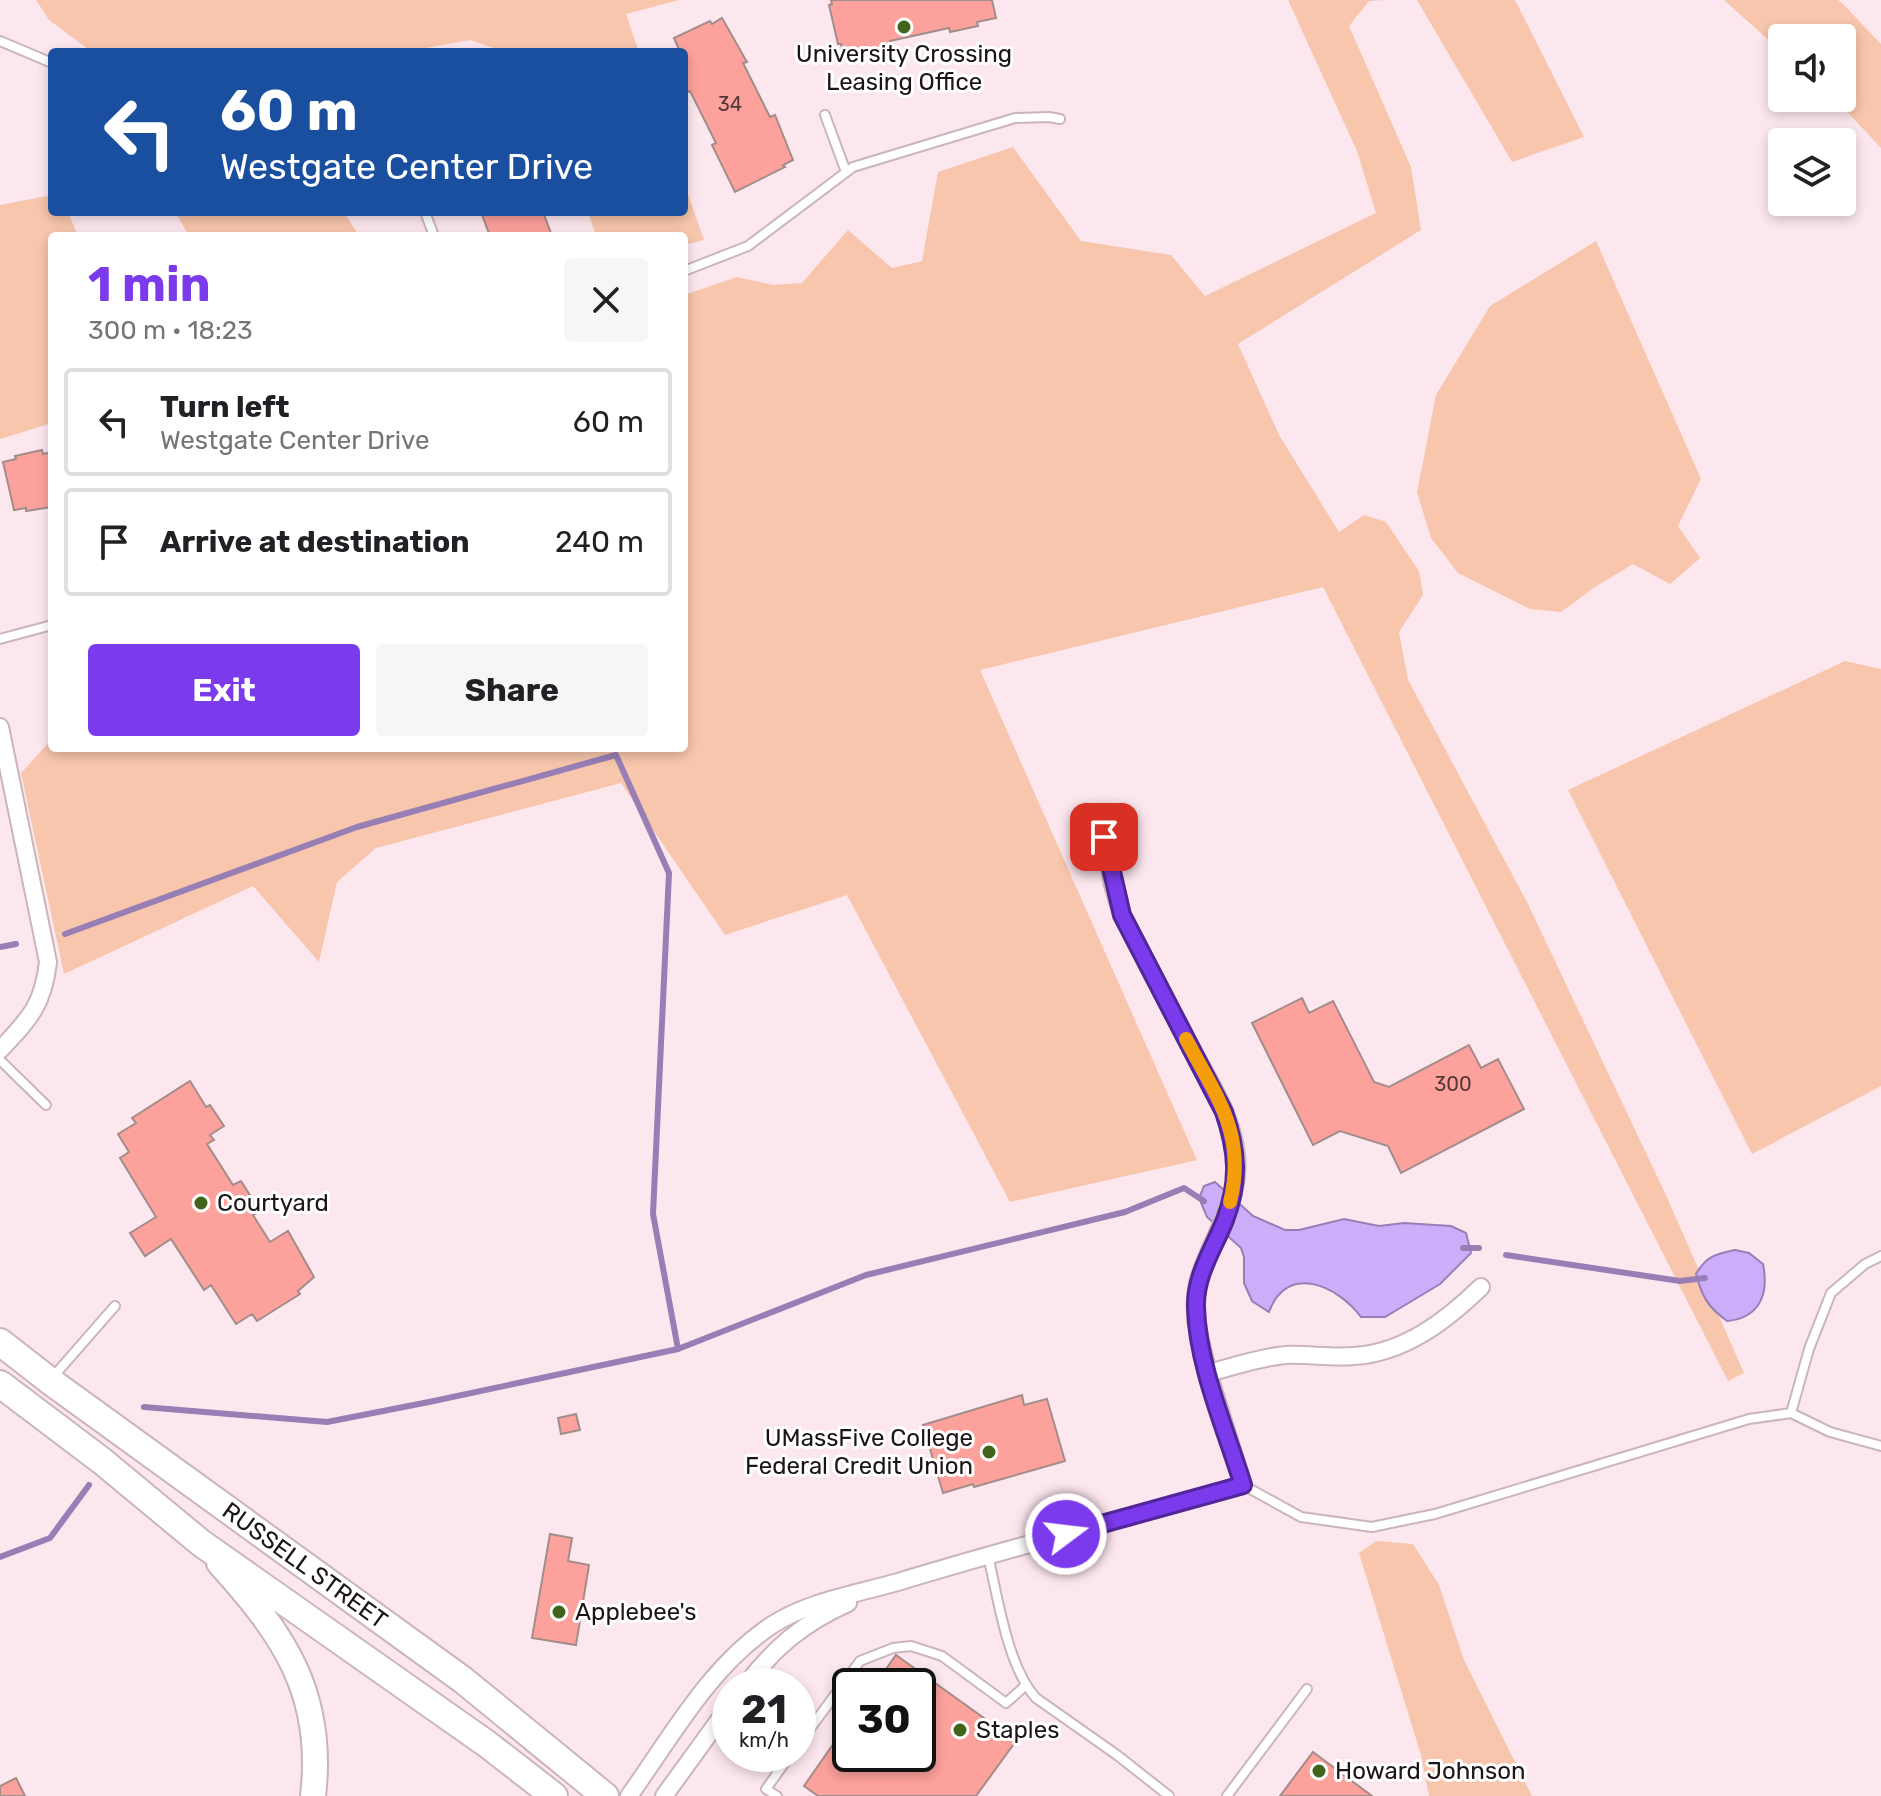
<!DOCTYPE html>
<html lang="en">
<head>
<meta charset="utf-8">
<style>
	body { margin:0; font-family:Rubik,sans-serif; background:#f6f6f6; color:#202124; height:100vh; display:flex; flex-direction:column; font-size:30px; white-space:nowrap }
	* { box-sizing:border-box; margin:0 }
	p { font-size:26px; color:#757577 }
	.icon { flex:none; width:44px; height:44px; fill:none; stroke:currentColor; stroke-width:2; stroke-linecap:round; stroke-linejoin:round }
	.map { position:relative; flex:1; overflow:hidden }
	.panel { position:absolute; left:48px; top:232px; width:640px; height:520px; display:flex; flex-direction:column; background:#fff; border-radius:8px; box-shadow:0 4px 12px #0003 }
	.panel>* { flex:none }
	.hud { position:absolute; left:48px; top:48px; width:640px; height:168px; border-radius:8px; box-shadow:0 4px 12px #0003; background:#1a4fa0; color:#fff; overflow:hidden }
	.buttons { position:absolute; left:1768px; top:24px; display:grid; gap:16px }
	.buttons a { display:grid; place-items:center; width:88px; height:88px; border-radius:8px; background:#fff; box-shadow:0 4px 12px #0003; font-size:40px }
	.speed { position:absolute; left:712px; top:1668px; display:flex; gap:16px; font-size:40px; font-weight:700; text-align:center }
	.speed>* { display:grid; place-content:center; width:104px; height:104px; border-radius:50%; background:#fff; box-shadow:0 4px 12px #0003; line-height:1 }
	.speed small { font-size:20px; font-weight:400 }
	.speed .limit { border:4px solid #111; border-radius:12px; background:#fff; color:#111 }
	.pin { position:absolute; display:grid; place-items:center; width:68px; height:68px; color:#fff; margin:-34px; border-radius:16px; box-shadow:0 4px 12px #0006 }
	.me { position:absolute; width:88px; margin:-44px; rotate:75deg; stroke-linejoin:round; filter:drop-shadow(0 0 6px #0008) }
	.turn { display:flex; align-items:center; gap:28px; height:168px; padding:0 40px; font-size:36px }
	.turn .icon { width:104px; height:104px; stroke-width:2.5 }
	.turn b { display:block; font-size:56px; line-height:68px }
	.round { display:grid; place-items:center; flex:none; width:84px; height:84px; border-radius:8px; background:#f6f6f6 }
	.overview { display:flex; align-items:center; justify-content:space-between; height:136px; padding:0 40px }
	h1 { font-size:48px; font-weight:700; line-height:60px; color:#7c3aed }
	.button { display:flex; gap:16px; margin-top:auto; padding:16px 40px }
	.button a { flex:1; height:92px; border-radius:8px; background:#7c3aed; color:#fff; font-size:32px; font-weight:700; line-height:92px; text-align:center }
	.button a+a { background:#f6f6f6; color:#202124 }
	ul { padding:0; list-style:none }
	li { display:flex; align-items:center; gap:24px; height:108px; margin:0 16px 12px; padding:0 24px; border:4px solid #e0e0e0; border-radius:8px }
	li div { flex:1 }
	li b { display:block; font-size:30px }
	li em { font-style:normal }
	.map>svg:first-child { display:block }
	.green { fill:#f7c6ac }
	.water { fill:#ccadfa; stroke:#977fb6; stroke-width:2 }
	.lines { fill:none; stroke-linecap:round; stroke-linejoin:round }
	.stream { stroke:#977fb6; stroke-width:6 }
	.building { fill:#fda19c; stroke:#a28d8b; stroke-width:2 }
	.service-casing { stroke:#cab5bb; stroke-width:12 }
	.minor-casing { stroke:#cab5bb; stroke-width:20 }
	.primary-casing { stroke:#cab5bb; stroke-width:28 }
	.trunk-casing { stroke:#cab5bb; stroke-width:30 }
	.service { stroke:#fff; stroke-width:8 }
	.minor { stroke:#fff; stroke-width:16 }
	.primary { stroke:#fff; stroke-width:24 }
	.trunk { stroke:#fff; stroke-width:26 }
	.route-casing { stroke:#51269a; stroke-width:20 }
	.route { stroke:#7c3aed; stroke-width:14 }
	.slow { stroke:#f59e0b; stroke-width:14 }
	.poi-dot { fill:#42641a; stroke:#fff; stroke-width:3 }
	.labels { text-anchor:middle; stroke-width:6; stroke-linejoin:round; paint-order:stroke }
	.number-label { font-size:20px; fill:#543838 }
	.poi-label { font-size:24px; fill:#1c1517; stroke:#fff; text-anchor:start }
	.street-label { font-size:24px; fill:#1c1517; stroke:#fff }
</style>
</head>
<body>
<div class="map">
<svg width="1881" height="1796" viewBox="0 0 1881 1796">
	<rect width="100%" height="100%" fill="#fde7ee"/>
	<g class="green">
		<path d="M36 0H679L626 14 639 52H506L470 40 404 52H92L49 20Z"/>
		<path d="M1288 0H1385L1369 1 1349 26 1411 167 1421 230 1238 344 1279 435 1339 532 1364 515 1386 522 1419 571 1423 595 1399 632 1408 680 1527 902 1665 1193 1744 1373 1728 1381 1323 587 980 670 1197 1160 1010 1202 847 895 725 935 621 783 376 848 337 882 319 962 253 886 64 974 21 773 52 739V748H684V295L737 277 773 285 802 283 848 230 892 268 922 261 938 172 1013 147 1081 241 1171 255 1205 296 1376 213 1357 151Z"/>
		<path d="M1417 0H1515L1584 137 1512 162Z"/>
		<path d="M1724 0H1838L1842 3 1881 44V148L1834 98H1842V38H1782V52Z"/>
		<path d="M684 183 704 240 684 245V236H596L588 212H684Z"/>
		<path d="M52 195V212H68L78 236H52V423L0 439V205Z"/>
		<path d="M175 212H344L359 236H189Z"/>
		<path d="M1596 241 1701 479 1678 526 1700 558 1670 584 1633 564 1595 587 1561 612 1530 609 1458 573 1431 538 1417 492 1436 395 1490 306Z"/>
		<path d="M1845 661 1881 669V1086L1752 1154 1568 790Z"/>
		<path d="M1376 1541 1413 1544 1439 1585 1464 1660 1532 1796H1429L1421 1755 1359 1553Z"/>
	</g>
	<g class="water">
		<path d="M1215 1182 1253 1216 1285 1230H1299L1344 1219 1379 1226 1404 1223 1451 1226 1466 1233 1471 1253 1440 1284 1385 1317H1361C1338 1286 1287 1262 1269 1312L1252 1301 1244 1283V1257L1241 1248 1207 1217 1199 1198 1204 1186Z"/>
		<path d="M1735 1250 1749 1253 1763 1264C1769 1294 1760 1318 1727 1321 1708 1307 1702 1297 1696 1274 1706 1256 1716 1254 1735 1250Z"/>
	</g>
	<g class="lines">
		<g class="stream">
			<path d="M65 934 357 827 616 755 669 873 653 1214 678 1349"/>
			<path d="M0 947 16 944"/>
			<path d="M1463 1248H1479"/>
			<path d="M1506 1255 1680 1281 1705 1278"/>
			<path d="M144 1407 327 1422 429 1402 678 1349 866 1275 1125 1212 1184 1188 1204 1201"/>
			<path d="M0 1557 50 1538 89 1485"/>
		</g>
	</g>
	<g class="building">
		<path d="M831 0H992L996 18 977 22 978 26 950 32 949 28 890 41 891 46 864 52V48L843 53 841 44H838L829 5 832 4Z"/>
		<path d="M722 18 747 62 743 63 770 117 775 115 793 160 783 165 785 167 735 192 712 145 716 143 690 91 684 94V52H680L674 38 710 21 712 24Z"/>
		<path d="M481 212H543L552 236H490Z"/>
		<path d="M42 450 43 454 52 452V507L26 511V508L14 510 3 462 16 459 15 456Z"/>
		<path d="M1302 998 1309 1013 1333 1001 1374 1082 1389 1087 1469 1045 1481 1068 1498 1059 1524 1109 1401 1173 1388 1146 1340 1131 1313 1145 1252 1023Z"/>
		<path d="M190 1081 206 1107 210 1105 224 1126 210 1135 214 1140 207 1144 233 1185 241 1181 260 1211 253 1215 270 1242 288 1231 314 1277 298 1291 300 1294 257 1321 252 1314 236 1324 211 1285 204 1290 171 1239 145 1256 130 1233 156 1217 120 1158 129 1152 118 1134 136 1123 132 1118Z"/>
		<path d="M1022 1395 1024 1405 1047 1399 1065 1461 974 1487 973 1484 943 1493 923 1425Z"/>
		<path d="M576 1414 580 1430 561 1434 558 1418Z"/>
		<path d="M550 1534 572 1538 568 1561 589 1565 576 1645 532 1638Z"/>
		<path d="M896 1655 1016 1741 976 1796H818L804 1786 850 1720V1754H918V1686H874Z"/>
		<path d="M1313 1752 1372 1796H1280Z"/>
		<path d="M16 1778 25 1796H0V1786Z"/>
	</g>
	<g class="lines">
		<defs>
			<g id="service">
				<path d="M0 41 52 63"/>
				<path d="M825 115 846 172"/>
				<path d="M425 212 434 236"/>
				<path d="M684 271 748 246 853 167 1015 118 1049 117 1060 119"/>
				<path d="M0 639 52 625"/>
				<path d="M0 1060 46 1105"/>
				<path d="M52 1378 115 1306"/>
				<path d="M1791 1413 1830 1432 1881 1446"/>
				<path d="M1243 1485 1301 1517 1372 1527 1435 1514 1749 1419 1791 1413 1809 1349 1831 1293 1865 1264 1881 1256"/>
				<path d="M988 1556C998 1597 1007 1666 1036 1698L1117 1755 1169 1796"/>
				<path d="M798 1745 860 1661 893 1648 911 1646 942 1656 1006 1703 1025 1686"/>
				<path d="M777 1796 766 1789 791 1754"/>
				<path d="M1227 1796 1307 1689"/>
			</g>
			<g id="minor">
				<path d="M0 727 48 962C43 1006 29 1019 0 1050"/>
				<path d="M1104 837 1113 885 1122 915C1145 960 1169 1005 1192 1050 1210 1083 1233 1118 1236 1156 1241 1203 1209 1241 1198 1283 1191 1313 1201 1345 1208 1373 1233 1367 1260 1357 1286 1355 1308 1354 1331 1358 1354 1356 1404 1353 1446 1321 1481 1287"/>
				<path d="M745 1686C775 1647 803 1623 848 1603"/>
				<path d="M629 1796C672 1736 709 1667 772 1625 809 1601 856 1594 898 1582 1012 1547 1128 1518 1243 1485L1208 1373"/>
				<path d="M664 1796 730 1705"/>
			</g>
			<path id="primary" d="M219 1563C284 1635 325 1694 313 1796"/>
			<g id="trunk">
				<path id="s1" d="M0 1342 50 1381 463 1680 605 1796"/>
				<path d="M0 1384 102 1461 201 1543 487 1744 554 1796"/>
			</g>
		</defs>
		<use href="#service" class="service-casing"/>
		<use href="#minor" class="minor-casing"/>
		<use href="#primary" class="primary-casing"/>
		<use href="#trunk" class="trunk-casing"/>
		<use href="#service" class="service"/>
		<use href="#minor" class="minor"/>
		<use href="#primary" class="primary"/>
		<use href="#trunk" class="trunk"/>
	</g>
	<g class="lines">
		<defs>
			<path id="route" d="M1066 1534 1243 1485C1226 1430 1197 1364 1196 1307 1195 1275 1214 1248 1225 1220 1240 1181 1237 1150 1224 1112L1122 915 1104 837"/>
		</defs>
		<use href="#route" class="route-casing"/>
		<use href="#route" class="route"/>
		<path class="slow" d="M1186 1039C1216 1096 1247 1134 1230 1202"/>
	</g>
	<g class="poi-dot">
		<circle cx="904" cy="27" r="8"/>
		<circle cx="201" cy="1203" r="8"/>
		<circle cx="989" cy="1452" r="8"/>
		<circle cx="559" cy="1612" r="8"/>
		<circle cx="960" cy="1730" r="8"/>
		<circle cx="1319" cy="1771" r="8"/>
	</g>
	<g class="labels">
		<g class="number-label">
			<text x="730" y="111">34</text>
			<text x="1453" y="1091">300</text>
		</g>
		<g class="poi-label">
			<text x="904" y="62" text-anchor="middle">University Crossing<tspan x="904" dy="28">Leasing Office</tspan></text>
			<text x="217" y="1211">Courtyard</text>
			<text x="973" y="1446" text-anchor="end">UMassFive College<tspan x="973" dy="28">Federal Credit Union</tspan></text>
			<text x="575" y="1620">Applebee's</text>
			<text x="976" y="1738">Staples</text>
			<text x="1335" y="1779">Howard Johnson</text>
		</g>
		<g class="street-label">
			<text dy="8" stroke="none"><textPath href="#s1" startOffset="378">RUSSELL STREET</textPath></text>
		</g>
	</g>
</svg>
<div class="buttons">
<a><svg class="icon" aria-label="sound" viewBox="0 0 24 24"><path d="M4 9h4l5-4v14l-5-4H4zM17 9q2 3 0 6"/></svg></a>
<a><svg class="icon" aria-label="layers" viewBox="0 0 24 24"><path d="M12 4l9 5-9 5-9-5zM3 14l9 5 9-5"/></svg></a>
</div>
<div class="speed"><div>21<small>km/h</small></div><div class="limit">30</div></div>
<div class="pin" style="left:1104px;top:837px;background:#d93025"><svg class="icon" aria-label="arrive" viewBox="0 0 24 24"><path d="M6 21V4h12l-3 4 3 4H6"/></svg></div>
<svg class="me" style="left:1066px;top:1534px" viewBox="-20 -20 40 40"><circle r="17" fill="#7c3aed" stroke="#fff" stroke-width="3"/><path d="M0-11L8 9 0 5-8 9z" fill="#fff"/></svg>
<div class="hud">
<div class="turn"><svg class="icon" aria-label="left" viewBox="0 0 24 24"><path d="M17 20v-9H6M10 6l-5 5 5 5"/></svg><div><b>60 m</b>Westgate Center Drive</div></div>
</div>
<section class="panel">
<div class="overview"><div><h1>1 min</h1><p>300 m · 18:23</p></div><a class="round"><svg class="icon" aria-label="close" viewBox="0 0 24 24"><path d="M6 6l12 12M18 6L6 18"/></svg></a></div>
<ul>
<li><svg class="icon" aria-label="left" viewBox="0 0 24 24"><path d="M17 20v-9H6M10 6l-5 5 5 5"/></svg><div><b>Turn left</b><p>Westgate Center Drive</p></div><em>60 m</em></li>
<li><svg class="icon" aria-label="arrive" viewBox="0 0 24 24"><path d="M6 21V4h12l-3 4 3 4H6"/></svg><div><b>Arrive at destination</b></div><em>240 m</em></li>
</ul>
<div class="button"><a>Exit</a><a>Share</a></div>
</section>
</div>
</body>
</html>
